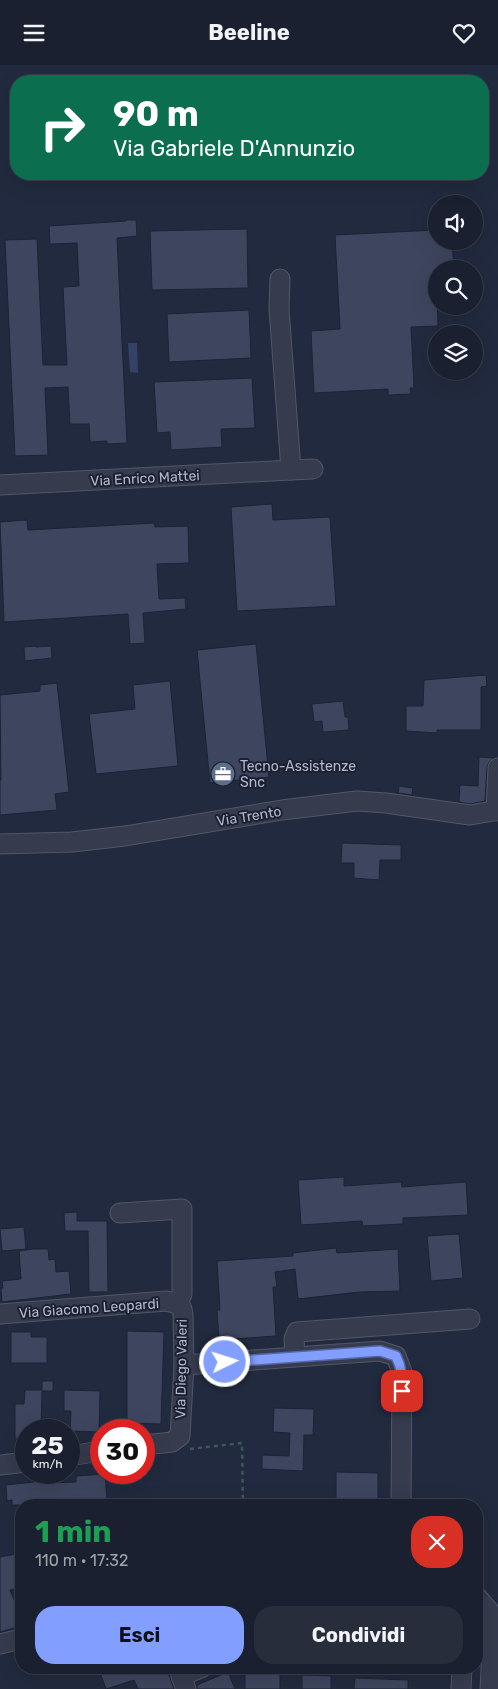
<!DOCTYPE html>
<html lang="it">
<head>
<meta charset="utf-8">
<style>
	body { margin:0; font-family:Rubik,sans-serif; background:#272d3b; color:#f1f3f6; height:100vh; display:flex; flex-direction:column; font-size:19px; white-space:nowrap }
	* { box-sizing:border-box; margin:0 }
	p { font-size:16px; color:#9fa3aa }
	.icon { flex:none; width:28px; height:28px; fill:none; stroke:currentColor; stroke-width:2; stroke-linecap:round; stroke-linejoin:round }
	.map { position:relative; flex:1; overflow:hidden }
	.details { position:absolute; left:15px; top:1434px; width:468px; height:175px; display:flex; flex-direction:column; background:#1a202f; border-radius:20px; box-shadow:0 5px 20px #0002,0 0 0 1px #383e4b }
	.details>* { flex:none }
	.banner { position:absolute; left:10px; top:10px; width:479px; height:105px; border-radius:20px; box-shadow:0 5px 20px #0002,0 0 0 1px #383e4b; background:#0b6e4f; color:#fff; overflow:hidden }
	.fabs { position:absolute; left:428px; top:130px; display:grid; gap:10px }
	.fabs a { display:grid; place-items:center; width:55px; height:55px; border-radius:50%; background:#1a202f; box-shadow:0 5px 20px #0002,0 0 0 1px #383e4b; font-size:25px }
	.speed { position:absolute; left:15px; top:1354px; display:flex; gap:10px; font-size:25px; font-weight:700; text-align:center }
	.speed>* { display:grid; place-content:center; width:65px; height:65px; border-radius:50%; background:#1a202f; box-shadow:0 5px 20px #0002,0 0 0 1px #383e4b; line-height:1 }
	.speed small { font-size:12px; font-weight:400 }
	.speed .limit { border:8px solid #d22; background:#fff; color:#111 }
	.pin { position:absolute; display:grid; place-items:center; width:42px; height:42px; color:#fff; margin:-21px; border-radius:10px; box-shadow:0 2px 8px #0006 }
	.me { position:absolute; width:55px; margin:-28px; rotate:86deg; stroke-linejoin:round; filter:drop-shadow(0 0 4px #0008) }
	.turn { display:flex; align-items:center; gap:18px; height:105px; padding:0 20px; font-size:22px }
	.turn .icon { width:65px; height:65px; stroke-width:2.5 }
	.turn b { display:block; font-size:35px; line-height:42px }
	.round { display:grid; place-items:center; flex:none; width:52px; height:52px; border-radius:20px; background:#272d3b }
	.headline { display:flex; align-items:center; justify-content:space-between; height:85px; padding:0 20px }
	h1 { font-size:30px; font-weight:700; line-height:38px; color:#1e9e55 }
	.action { display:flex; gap:10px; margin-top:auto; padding:10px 20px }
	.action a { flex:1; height:58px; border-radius:20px; background:#829fff; color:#111; font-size:20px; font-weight:700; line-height:58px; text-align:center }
	.action a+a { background:#272d3b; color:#f1f3f6 }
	header { display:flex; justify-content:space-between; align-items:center; height:65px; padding:0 20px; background:#1a202f; font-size:22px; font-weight:700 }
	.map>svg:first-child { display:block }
	.water { fill:#344267 }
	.building { fill:#3e465f; stroke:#1d2335 }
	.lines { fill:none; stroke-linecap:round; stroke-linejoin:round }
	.minor-casing { stroke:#515769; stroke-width:21 }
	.path { stroke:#42555d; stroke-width:2.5; stroke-dasharray:4 4; stroke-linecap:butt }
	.minor { stroke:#363c4e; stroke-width:19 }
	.route-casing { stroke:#5467a6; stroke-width:12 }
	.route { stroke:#829fff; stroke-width:9 }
	.labels { text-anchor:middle; stroke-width:4; stroke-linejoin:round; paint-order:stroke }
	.street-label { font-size:14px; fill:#b2b7ca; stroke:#1b2133 }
	.poi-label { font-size:14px; fill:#b2b7ca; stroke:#1b2133; text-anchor:start }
</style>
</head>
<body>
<header><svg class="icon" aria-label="menu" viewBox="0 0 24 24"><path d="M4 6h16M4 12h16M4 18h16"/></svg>Beeline<svg class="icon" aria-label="heart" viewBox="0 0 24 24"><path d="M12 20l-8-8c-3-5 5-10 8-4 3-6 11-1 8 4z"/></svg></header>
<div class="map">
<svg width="498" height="1624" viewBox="0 0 498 1624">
	<rect width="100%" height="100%" fill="#222a3f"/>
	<path class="water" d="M128 278H137L138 308 130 307Z"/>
	<g class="building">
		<path d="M126 155H136L137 171 117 173 127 378 107 379V376L90 377 89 359H70L68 322 45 323 48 390 15 391 5 175 37 174 43 300H67L63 222 79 221 77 178 50 179 49 161 126 156Z"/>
		<path d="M247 164 248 223 152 225 150 166Z"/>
		<path d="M436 165V176H452L454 204H436L438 261 411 262 414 323H410L411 329 388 330V324L314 328 311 266 340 264 335 170Z"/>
		<path d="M249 245 251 293 169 297 167 249Z"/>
		<path d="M252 313 255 363 221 364 222 382 171 385 170 367 157 368 154 317Z"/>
		<path d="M272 439 273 455 330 452 336 541 237 546 231 442Z"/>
		<path d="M27 455 28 465 154 458 155 462 188 461 189 498 157 499 159 534 185 533 186 544 143 548 145 578 130 579 128 549 4 557 0 457Z"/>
		<path d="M256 579 269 712 210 718 197 585Z"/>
		<path d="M36 581V582L51 581 52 593 25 596 24 582Z"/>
		<path d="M486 610 487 621 481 622V665H437V668L406 666V641H423L424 615Z"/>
		<path d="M170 616 178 701 96 709 89 649 135 644 133 620Z"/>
		<path d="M57 618 69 727 55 729 57 745 0 750V715H1L0 630 40 626V620Z"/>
		<path d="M343 636 345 652H348L349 665 323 667 322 656 314 657 312 639Z"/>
		<path d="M479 692 494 693 489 697 487 702 485 736 470 739 459 737 460 720 478 721Z"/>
		<path d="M399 721 413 723 412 730 398 728Z"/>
		<path d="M342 778 401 780V795H380L379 815 354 813V798H341Z"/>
		<path d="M344 1112V1121L401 1117 402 1122 466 1117 468 1150 403 1153V1159L363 1161 362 1156 301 1160 298 1115Z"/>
		<path d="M77 1147V1156H107L108 1227H89L88 1166H65L64 1148Z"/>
		<path d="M24 1162 26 1184 2 1186 0 1164Z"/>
		<path d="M459 1169 463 1213 431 1216 427 1171Z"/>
		<path d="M336 1183 337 1188 398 1184 400 1226 359 1227 298 1234 295 1204 275 1207 277 1222H273L276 1271 219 1275 217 1245H220L217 1196 293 1191V1188Z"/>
		<path d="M33 1184H48L49 1195 55 1194 56 1207 69 1206 71 1229 2 1237 1 1223H3L2 1216 21 1214 19 1186Z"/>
		<path d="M127 1266 164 1267 161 1359 127 1358Z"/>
		<path d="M11 1267H31V1272H47V1298H11Z"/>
		<path d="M42 1316H53V1326H42L41 1365H26V1374L15 1373V1339H24L25 1325H42Z"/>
		<path d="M64 1325 100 1326 99 1367 70 1366 71 1346H64Z"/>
		<path d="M274 1343 314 1344 313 1370H304L303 1406 262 1404V1390L289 1391 290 1368 273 1367Z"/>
		<path d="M336 1407 378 1408V1436L336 1434Z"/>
		<path d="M105 1409 107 1435 44 1440H12V1435L7 1436 6 1420 34 1417V1415L48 1414V1418L76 1417V1411Z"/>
		<path d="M16 1489 21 1523 10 1525 21 1551V1561L0 1567V1492Z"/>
		<path d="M98 1602H166L174 1624H138L134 1615 106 1624Z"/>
		<rect x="245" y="1602" width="35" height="22"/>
		<path d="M228 1607 235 1624H197V1620Z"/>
		<path d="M302 1610 331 1611V1624H302Z"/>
		<path d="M355 1613 408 1615V1624H354Z"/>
	</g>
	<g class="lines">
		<defs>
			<g id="minor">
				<path d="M291 405 313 404"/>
				<path d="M0 420 291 405 279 244 280 214"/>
				<path d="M496 746 498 703"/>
				<path d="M0 779 72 777 125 771 282 745 357 736 386 738 470 750 498 745"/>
				<path d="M120 1148 182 1144V1229L178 1239 182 1244 183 1250 184 1300 180 1371 172 1377 144 1380"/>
				<path d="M0 1249 166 1236 178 1239"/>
				<path d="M295 1292 294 1274 297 1267 470 1254"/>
				<path d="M184 1300 380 1286 396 1291 402 1307 401 1440"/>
				<path d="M69 1391 101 1386"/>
				<path d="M0 1400 26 1397"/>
				<path d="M476 1531 489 1546 493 1565 490 1624"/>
				<path d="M0 1579 21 1574"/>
				<path d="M186 1624 181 1611 203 1602"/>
				<path d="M461 1624 462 1602"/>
			</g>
		</defs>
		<use href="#minor" class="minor-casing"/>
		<path class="path" d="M190 1384 242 1378 243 1440"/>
		<use href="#minor" class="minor"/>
	</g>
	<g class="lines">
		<defs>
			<path id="route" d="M225 1297 380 1286 396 1291C402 1303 402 1313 402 1326"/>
		</defs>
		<use href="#route" class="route-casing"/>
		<use href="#route" class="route"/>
	</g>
	<defs>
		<symbol id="office-disc" viewBox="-11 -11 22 22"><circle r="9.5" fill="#5c6f8a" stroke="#1b2133"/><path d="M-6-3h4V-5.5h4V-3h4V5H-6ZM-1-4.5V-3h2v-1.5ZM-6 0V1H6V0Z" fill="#fff"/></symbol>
	</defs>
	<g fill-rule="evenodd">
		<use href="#office-disc" x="209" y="695" width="28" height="28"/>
	</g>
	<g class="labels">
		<g class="street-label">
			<text transform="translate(145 413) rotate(-3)" y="5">Via Enrico Mattei</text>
			<text transform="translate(249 751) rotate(-9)" y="5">Via Trento</text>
			<text transform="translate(89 1243) rotate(-4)" y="5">Via Giacomo Leopardi</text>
			<text transform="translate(181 1304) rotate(-89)" y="5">Via Diego Valeri</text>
		</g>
		<g class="poi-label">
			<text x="240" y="706">Tecno-Assistenze<tspan x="240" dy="16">Snc</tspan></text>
		</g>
	</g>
</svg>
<div class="fabs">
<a><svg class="icon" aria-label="sound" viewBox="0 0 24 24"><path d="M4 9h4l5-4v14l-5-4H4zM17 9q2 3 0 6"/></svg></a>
<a><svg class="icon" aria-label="search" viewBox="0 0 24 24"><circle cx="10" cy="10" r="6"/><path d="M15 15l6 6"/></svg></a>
<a><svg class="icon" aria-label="layers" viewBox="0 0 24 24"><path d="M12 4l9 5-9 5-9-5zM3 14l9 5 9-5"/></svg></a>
</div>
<div class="speed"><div>25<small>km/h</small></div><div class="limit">30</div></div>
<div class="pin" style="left:402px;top:1326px;background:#d93025"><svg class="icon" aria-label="arrive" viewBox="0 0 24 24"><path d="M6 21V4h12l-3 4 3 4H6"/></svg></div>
<svg class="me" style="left:225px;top:1297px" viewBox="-20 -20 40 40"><circle r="17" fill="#829fff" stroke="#fff" stroke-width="3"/><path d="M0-11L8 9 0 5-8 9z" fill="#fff"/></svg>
<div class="banner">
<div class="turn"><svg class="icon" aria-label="right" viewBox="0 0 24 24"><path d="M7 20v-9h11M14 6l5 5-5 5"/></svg><div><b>90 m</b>Via Gabriele D'Annunzio</div></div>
</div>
<section class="details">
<div class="headline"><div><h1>1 min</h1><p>110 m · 17:32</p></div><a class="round" style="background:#d93025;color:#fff"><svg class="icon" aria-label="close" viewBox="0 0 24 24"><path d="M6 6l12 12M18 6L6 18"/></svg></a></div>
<div class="action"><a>Esci</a><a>Condividi</a></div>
</section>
</div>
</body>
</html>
